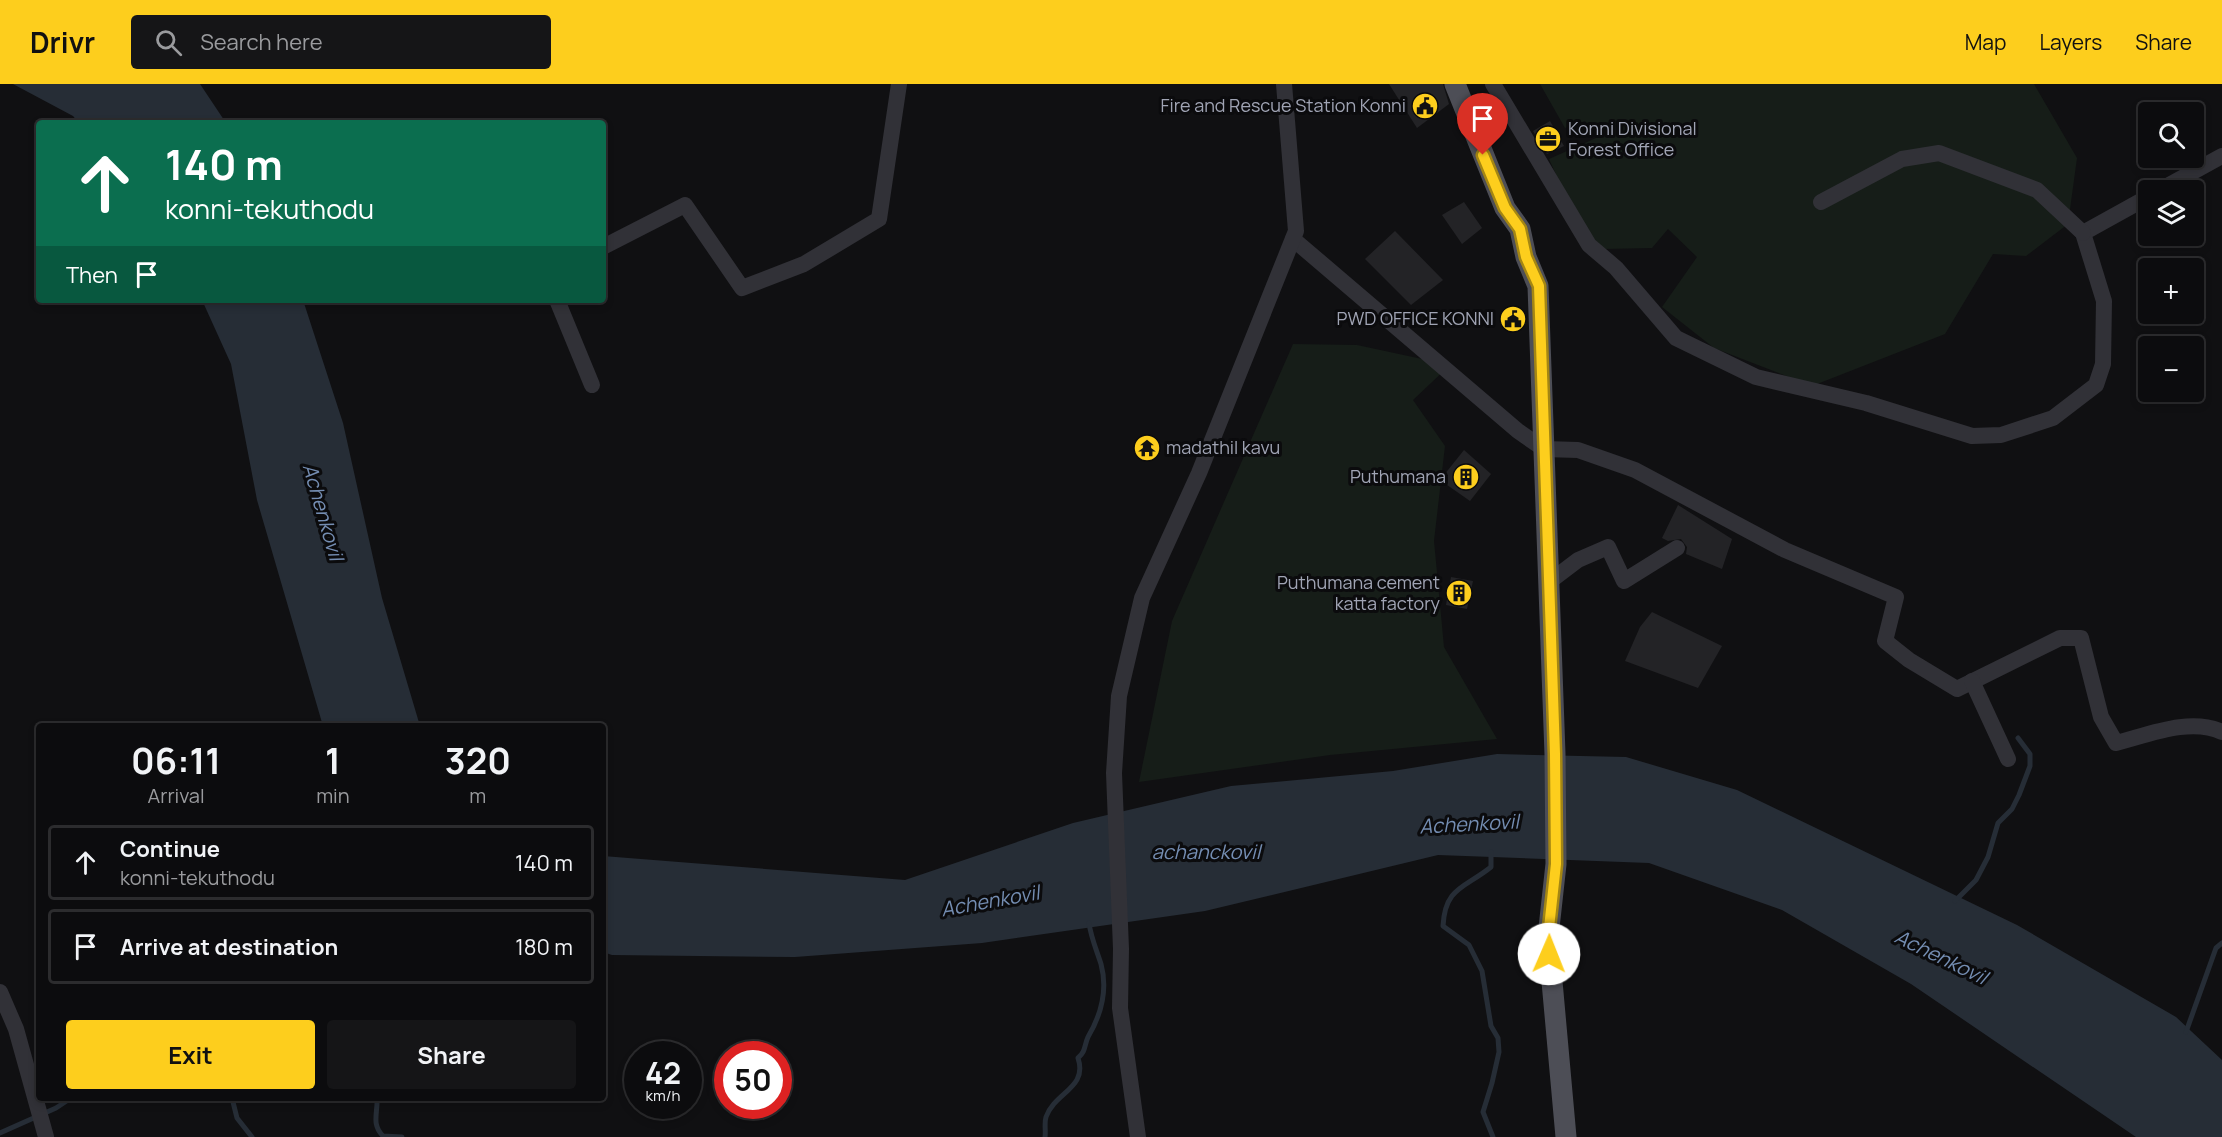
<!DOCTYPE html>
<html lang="en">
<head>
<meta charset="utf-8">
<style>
	body { margin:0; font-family:Manrope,sans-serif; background:#151517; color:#f1f3f6; height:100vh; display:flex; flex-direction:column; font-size:22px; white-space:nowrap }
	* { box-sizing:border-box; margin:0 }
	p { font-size:20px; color:#9a9b9e }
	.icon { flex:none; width:33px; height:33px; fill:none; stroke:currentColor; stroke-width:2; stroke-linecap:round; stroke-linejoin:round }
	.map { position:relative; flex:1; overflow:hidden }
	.sheet { position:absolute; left:36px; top:639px; width:570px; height:378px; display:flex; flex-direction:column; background:#0c0c0e; border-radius:6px; box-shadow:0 3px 9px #0003,0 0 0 2px #2c2c2e }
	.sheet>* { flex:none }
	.top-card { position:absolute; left:36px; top:36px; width:570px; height:183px; border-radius:6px; box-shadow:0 3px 9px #0003,0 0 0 2px #2c2c2e; background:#0b6e4f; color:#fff; overflow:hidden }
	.tools { position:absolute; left:2138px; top:18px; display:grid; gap:12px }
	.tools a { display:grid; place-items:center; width:66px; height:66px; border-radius:6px; background:#0c0c0e; box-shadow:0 3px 9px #0003,0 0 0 2px #2c2c2e; font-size:30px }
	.speed { position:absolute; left:624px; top:957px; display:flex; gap:12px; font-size:30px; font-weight:700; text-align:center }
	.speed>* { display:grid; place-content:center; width:78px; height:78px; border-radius:50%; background:#0c0c0e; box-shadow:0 3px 9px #0003,0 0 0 2px #2c2c2e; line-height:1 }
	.speed small { font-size:15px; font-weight:400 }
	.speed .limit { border:9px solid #d22; background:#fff; color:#111 }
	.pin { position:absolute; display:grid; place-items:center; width:51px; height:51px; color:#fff; margin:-62px -26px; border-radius:50% 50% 50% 0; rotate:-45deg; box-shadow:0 0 6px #0007 }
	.pin .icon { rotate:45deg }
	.me { position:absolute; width:66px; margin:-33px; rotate:1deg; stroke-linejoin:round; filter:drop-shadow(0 0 4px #0008) }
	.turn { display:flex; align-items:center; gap:21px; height:126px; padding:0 30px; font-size:27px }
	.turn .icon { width:78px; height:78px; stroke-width:2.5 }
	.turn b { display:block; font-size:42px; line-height:51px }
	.then { display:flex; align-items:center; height:57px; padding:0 30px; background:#0003; gap:12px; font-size:22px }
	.eta { display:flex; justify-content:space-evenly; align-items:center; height:102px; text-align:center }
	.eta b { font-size:36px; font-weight:700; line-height:42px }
	.primary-button { display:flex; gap:12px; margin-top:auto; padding:12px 30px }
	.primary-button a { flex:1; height:69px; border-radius:6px; background:#fdce1d; color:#111; font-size:24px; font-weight:700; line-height:69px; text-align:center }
	.primary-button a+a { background:#151517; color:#f1f3f6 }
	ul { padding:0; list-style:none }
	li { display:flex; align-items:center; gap:18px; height:75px; margin:0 12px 9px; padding:0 18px; border:3px solid #2c2c2e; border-radius:6px }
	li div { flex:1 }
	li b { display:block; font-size:22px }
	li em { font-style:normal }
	header { display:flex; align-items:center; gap:36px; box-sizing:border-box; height:84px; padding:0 30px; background:#fdce1d; color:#111 }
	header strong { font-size:28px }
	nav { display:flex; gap:33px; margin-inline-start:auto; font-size:21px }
	.search { width:420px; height:54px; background:#151517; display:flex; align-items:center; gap:15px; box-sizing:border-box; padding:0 21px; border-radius:6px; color:#9a9b9e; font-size:22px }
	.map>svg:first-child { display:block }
	.green { fill:#161d18 }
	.water { fill:#262d36 }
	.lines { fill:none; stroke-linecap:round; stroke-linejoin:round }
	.stream { stroke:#262d36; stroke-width:5 }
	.building { fill:#232326 }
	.minor { stroke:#313137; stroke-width:16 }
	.major { stroke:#4d4e56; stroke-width:21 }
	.route-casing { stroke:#a48613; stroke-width:15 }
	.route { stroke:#fdce1d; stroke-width:10 }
	.labels { text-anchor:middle; stroke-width:6; stroke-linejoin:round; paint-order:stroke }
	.poi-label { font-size:18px; fill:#a0a4b4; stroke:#0b0b0d; text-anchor:end }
	.water-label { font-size:20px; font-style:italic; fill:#748db2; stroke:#0b0b0d }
</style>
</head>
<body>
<header>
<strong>Drivr</strong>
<div class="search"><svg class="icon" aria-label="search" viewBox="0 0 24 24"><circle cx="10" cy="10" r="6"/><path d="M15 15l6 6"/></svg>Search here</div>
<nav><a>Map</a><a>Layers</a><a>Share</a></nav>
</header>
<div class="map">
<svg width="2222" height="1053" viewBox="0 0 2222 1053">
	<rect width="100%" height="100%" fill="#101012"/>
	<g class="green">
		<path d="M1540 0H2034L2077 74 2068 140 2026 172 1993 170 1945 250 1812 302 1714 264 1662 223 1697 173 1668 145 1652 164 1603 165 1583 150 1549 75 1596 54 1585 37 1565 44Z"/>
		<path d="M1293 260 1357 261 1450 281 1413 316 1445 362 1434 457 1444 563 1497 655 1330 671 1139 698 1172 537Z"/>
	</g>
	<g class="water">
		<path d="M13 0H200L226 39H79L73 32Z"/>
		<path d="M202 216H303L343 339 382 514 420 642H323L257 416 231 280Z"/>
		<path d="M1497 670 1626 673 1737 706 2017 841 2176 933 2222 976V1053H2136L1911 900 1782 826 1649 779 1438 771 1205 827 982 859 795 873 612 871 603 868V772L905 796 1073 739 1231 702 1393 687Z"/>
	</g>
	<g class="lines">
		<g class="stream">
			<path d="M1491 768V783C1465 804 1445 803 1443 842L1469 861 1482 887 1491 942 1498 954 1499 968 1492 999 1483 1028 1493 1053"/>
			<path d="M1955 817 1976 796 1988 773 1998 739 2012 725 2019 711 2030 682V670L2018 654"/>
			<path d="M2186 948 2216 864 2222 859"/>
			<path d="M232 1014 237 1034 252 1053"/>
			<path d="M377 1014C378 1029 371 1040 383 1052L402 1053"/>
			<path d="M0 1049 56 1024 71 1014"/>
			<path d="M1045 1053C1046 1047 1044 1039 1046 1033 1055 1008 1088 1004 1078 974 1086 967 1084 962 1088 953 1101 931 1108 906 1101 880 1097 867 1091 854 1089 839"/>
		</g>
	</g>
	<g class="building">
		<path d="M1389 0H1443L1449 20 1417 44Z"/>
		<path d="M1550 37 1564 62 1547 70 1533 47Z"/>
		<path d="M1464 118 1482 144 1462 160 1442 131Z"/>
		<path d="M1395 147 1443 196 1411 221 1365 175Z"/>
		<path d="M1464 366 1491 390 1470 417 1440 396Z"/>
		<path d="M1678 421 1732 455 1722 485 1686 470 1687 463 1681 455 1668 457 1662 454Z"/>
		<path d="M1451 493 1473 497 1467 525 1446 521Z"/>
		<path d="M1652 528 1722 562 1698 604 1625 577 1640 543Z"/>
	</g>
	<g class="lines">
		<g class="minor">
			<path d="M1493 0 1589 161 1616 184 1676 254 1756 293 1866 319 1972 352 2001 351 2053 334 2096 301 2103 280 2104 217 2083 149 2148 113"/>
			<path d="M2160 106 2222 72"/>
			<path d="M1821 118 1902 75 1939 69 2037 106 2083 149"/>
			<path d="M1293 155 1518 347 1544 365 1578 366 1635 386 1785 466 1896 513 1885 557 1909 576 1957 605 2060 554H2081L2101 633 2116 659C2148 651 2190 633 2222 648"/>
			<path d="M603 163 685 121 742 204 804 180 879 135 899 0"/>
			<path d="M557 216 592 301"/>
			<path d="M1549 498 1578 476 1608 463 1624 497 1677 464"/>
			<path d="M1972 597 2008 675"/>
			<path d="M0 908 16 945 46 1053"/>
			<path d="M1138 1053 1120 924 1121 865 1114 689 1119 612 1142 514 1199 389 1296 147 1284 0"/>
		</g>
		<path class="major" d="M1455 0 1505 124 1520 145 1526 173 1538 202 1555 670 1556 780 1548 853 1566 1053"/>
	</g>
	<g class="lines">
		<defs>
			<path id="route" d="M1483 71 1505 124 1520 145 1526 173 1539 202 1555 670 1556 780 1548 853 1549 870"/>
		</defs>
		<use href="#route" class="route-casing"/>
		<use href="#route" class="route"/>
	</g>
	<defs>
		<symbol id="civic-disc" viewBox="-11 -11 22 22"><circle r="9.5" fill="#fdce1d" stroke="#0b0b0d"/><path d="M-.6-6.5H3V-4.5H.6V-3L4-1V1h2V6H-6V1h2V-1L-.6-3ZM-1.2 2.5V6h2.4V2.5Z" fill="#111"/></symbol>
		<symbol id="office-disc" viewBox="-11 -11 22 22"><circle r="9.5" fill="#fdce1d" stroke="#0b0b0d"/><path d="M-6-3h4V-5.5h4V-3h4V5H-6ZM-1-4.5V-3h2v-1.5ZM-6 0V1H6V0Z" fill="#111"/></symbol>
		<symbol id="temple-disc" viewBox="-11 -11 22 22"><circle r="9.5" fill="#fdce1d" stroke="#0b0b0d"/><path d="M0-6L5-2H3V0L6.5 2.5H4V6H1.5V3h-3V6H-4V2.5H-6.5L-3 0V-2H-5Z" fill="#111"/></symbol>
		<symbol id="building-disc" viewBox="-11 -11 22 22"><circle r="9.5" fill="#fdce1d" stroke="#0b0b0d"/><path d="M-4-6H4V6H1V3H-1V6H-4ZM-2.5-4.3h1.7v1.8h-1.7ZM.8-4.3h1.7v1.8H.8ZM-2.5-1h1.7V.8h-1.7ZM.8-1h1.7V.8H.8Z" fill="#111"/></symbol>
	</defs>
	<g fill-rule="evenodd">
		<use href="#civic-disc" x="1410" y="7" width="30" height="30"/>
		<use href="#office-disc" x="1533" y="40" width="30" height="30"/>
		<use href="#civic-disc" x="1498" y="220" width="30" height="30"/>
		<use href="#temple-disc" x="1132" y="349" width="30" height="30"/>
		<use href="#building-disc" x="1451" y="378" width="30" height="30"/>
		<use href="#building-disc" x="1444" y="494" width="30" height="30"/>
	</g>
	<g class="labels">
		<g class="poi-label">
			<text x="1406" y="28">Fire and Rescue Station Konni</text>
			<text x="1568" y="51" text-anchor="start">Konni Divisional<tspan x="1568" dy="21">Forest Office</tspan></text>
			<text x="1494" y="241">PWD OFFICE KONNI</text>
			<text x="1166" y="370" text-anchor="start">madathil kavu</text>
			<text x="1446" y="399">Puthumana</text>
			<text x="1440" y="505">Puthumana cement<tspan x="1440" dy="21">katta factory</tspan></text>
		</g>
		<g class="water-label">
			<text transform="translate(323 428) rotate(74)" y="7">Achenkovil</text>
			<text transform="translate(1469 740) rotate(-3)" y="7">Achenkovil</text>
			<text x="1206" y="775">achanckovil</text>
			<text transform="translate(990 817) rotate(-10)" y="7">Achenkovil</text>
			<text transform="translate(1941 873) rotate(26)" y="7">Achenkovil</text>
		</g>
	</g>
</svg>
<div class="tools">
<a><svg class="icon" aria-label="search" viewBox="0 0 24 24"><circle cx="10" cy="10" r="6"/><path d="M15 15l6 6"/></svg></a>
<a><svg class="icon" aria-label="layers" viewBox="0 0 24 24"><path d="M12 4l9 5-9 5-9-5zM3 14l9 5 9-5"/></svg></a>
<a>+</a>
<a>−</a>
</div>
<div class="speed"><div>42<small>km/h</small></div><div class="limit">50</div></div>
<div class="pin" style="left:1483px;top:71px;background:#d93025"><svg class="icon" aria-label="arrive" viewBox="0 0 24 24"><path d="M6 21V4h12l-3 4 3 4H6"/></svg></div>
<svg class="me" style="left:1549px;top:870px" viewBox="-20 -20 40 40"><circle r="19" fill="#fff"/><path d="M0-13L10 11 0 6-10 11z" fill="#fdce1d"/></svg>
<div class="top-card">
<div class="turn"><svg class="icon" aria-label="ahead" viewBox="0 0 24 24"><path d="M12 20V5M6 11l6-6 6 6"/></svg><div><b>140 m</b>konni-tekuthodu</div></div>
<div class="then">Then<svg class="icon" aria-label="arrive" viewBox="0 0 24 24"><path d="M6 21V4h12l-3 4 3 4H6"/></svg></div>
</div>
<section class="sheet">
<div class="eta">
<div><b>06:11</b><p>Arrival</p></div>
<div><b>1</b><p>min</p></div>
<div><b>320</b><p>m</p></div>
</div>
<ul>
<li><svg class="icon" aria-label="ahead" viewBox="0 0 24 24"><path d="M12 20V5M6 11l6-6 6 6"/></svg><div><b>Continue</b><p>konni-tekuthodu</p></div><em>140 m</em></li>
<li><svg class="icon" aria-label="arrive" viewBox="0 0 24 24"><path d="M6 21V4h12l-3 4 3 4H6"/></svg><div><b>Arrive at destination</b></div><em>180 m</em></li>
</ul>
<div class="primary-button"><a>Exit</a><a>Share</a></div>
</section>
</div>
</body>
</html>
